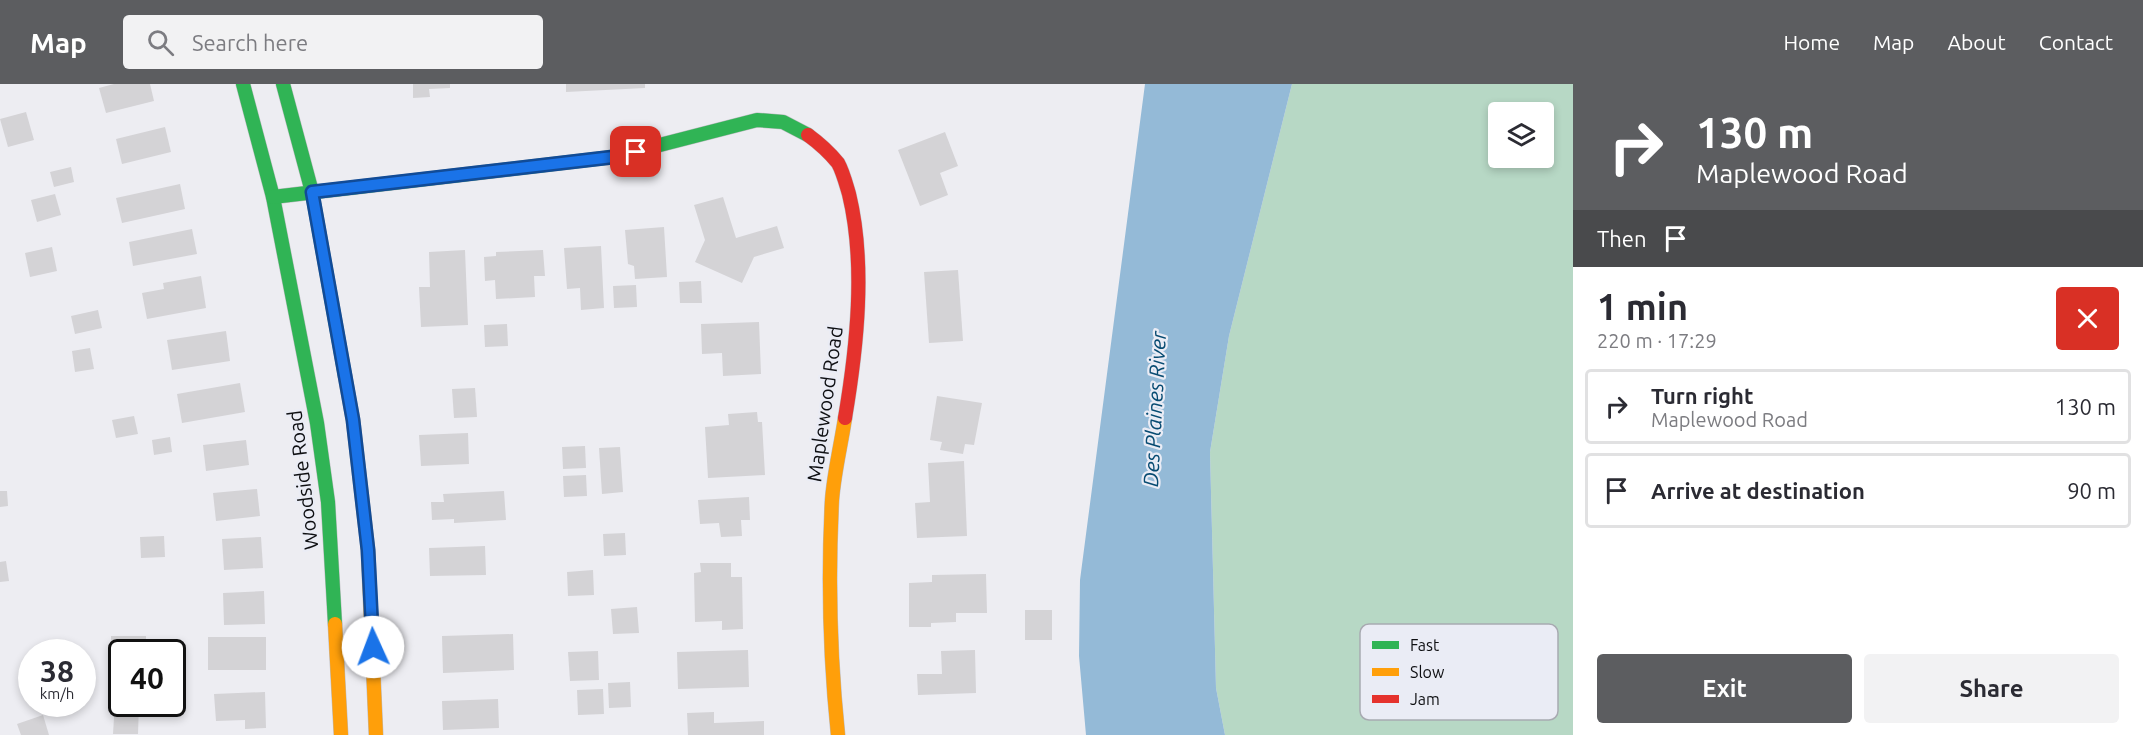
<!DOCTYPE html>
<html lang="en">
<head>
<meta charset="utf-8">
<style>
	body { margin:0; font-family:Ubuntu,sans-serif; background:#f2f2f3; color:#2b2b33; height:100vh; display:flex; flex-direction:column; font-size:22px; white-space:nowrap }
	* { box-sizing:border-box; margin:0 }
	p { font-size:20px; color:#7c7c81 }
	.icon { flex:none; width:33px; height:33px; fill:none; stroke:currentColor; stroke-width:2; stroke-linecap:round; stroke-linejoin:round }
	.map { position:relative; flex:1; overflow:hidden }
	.details { display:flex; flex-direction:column; background:#fff; width:570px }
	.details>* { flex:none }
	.banner { background:#5c5d60; color:#fff; overflow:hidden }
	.controls { position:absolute; left:1488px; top:18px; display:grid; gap:12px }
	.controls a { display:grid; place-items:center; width:66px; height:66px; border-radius:6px; background:#fff; box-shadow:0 3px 9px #0003; font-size:30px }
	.speed { position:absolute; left:18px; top:555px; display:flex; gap:12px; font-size:30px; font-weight:700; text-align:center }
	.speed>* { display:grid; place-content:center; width:78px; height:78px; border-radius:50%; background:#fff; box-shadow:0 3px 9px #0003; line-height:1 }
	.speed small { font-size:15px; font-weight:400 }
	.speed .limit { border:3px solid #111; border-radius:9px; background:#fff; color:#111 }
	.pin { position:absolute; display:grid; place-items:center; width:51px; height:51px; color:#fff; margin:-26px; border-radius:12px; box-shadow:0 3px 9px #0006 }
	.me { position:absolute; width:66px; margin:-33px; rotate:358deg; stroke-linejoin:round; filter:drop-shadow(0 0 4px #0008) }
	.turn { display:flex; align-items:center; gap:21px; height:126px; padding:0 24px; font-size:27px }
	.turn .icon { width:78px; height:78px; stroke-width:2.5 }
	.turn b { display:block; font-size:42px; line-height:51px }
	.then { display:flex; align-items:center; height:57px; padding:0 24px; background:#0003; gap:12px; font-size:22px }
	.round { display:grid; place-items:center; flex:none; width:63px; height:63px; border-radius:6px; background:#f2f2f3 }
	.overview { display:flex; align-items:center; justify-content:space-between; height:102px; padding:0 24px }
	h1 { font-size:36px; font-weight:600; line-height:45px }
	.primary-button { display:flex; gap:12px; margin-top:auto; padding:12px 24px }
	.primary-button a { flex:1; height:69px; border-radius:6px; background:#5c5d60; color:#fff; font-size:24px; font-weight:600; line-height:69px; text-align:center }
	.primary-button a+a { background:#f2f2f3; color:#2b2b33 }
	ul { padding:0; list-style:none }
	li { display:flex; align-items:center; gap:18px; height:75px; margin:0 12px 9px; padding:0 12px; border:3px solid #e1e1e2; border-radius:6px }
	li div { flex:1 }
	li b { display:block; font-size:22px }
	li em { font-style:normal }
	header { display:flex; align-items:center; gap:36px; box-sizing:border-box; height:84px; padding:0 30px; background:#5c5d60; color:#fff }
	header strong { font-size:28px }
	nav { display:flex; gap:33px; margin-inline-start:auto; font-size:21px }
	.search { width:420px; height:54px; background:#f2f2f3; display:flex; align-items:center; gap:15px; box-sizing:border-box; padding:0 21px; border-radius:6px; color:#7c7c81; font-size:22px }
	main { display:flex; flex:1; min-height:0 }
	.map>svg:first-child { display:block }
	.forest { fill:#b7d8c5; fill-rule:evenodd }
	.water { fill:#94bad7 }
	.building { fill:#d4d3d6 }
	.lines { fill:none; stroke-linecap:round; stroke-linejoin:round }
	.fast-casing { stroke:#bcbcc0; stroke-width:15 }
	.slow-casing { stroke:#bcbcc0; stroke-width:15 }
	.jam-casing { stroke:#bcbcc0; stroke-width:15 }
	.fast { stroke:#30b455; stroke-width:14 }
	.slow { stroke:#ff9f0a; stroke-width:14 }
	.jam { stroke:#e5322d; stroke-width:14 }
	.route-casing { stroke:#114b97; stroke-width:15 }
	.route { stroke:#1a73e8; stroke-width:10 }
	.labels { text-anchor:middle; stroke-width:4.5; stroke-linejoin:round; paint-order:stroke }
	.street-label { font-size:20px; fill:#0e0f12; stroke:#eaecf5 }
	.water-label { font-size:21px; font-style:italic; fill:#074b72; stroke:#eaecf5 }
	.key { fill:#eaecf5; stroke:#a8aab1; stroke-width:1.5 }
	.key-label { font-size:16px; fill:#0e0f12 }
</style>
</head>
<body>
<header>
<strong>Map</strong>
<div class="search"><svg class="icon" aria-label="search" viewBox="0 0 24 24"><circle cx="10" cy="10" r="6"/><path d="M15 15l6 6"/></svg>Search here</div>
<nav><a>Home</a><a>Map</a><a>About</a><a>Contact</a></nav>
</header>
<main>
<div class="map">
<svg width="1573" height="651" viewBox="0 0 1573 651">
	<rect width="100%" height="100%" fill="#ededf2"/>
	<path class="forest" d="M1292 0H1573V651H1225L1216 604 1210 368 1229 252ZM1498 28H1544V74H1498Z"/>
	<path class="water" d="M1145 0H1292L1229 252 1210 368 1216 604 1225 651H1086L1079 572 1080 496Z"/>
	<g class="building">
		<path d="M114 0H150L154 17 106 29 99 4Z"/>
		<path d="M413 0H450V4L429 5 430 13 413 14Z"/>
		<path d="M566 0H645V4L566 8Z"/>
		<path d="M26 28 34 56 8 63 0 35Z"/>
		<path d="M165 43 171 68 122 80 116 55Z"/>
		<path d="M945 48 958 82 940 89 948 111 920 122 898 66Z"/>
		<path d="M71 83 74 98 54 103 50 88Z"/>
		<path d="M180 100 185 125 122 139 116 114Z"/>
		<path d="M55 110 61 131 37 138 31 116Z"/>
		<path d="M723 113 736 154 777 142 784 164 754 173 742 199 695 178 705 156 694 121Z"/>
		<path d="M664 143 667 193 635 195 634 182 628 180 625 146Z"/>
		<path d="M192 145 197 170 133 182 129 158Z"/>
		<path d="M601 162 604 224 581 226 580 204 567 205 564 164Z"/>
		<path d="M52 163 57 187 30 193 25 169Z"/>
		<path d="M465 166 468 241 421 243 419 203H430L429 168Z"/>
		<path d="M543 166 545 192H534L535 213 496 215 495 196 485 197 484 173 496 172V168Z"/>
		<path d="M958 186 963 257 929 259 924 188Z"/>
		<path d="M201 192 206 224 147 235 142 209 164 205 163 199Z"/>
		<path d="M701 197 702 219H680L679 198Z"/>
		<path d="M636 201 637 223 614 224 613 202Z"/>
		<path d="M98 226 102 244 75 250 71 232Z"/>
		<path d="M759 238 761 290 723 292 722 269 702 270 701 240Z"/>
		<path d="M507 240 508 262 485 263 484 241Z"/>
		<path d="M226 247 230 277 172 286 167 256Z"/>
		<path d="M90 264 94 285 75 288 72 267Z"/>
		<path d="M240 299 245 328 182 339 177 310Z"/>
		<path d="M475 304 477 333 454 334 452 305Z"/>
		<path d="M937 312 982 319 974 361 965 360 963 370 940 366 942 358 930 356Z"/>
		<path d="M757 328 758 338H762L765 391 708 394 705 343 729 341 728 330Z"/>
		<path d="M134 332 138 350 116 354 112 336Z"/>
		<path d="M468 349 469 380 421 382 419 351Z"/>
		<path d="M170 353 172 368 154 371 152 356Z"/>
		<path d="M246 356 249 381 206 387 203 361Z"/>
		<path d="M585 362 586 384 563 385 562 363Z"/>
		<path d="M620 363 623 408 602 410 599 364Z"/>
		<path d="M964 377 967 452 917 454 915 419 930 418 928 379Z"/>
		<path d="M586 391 587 412 564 413 563 392Z"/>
		<path d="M257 405 260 432 216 437 213 409Z"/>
		<path d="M0 407H7L8 422 0 423Z"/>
		<path d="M504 407 506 436 454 439V435L432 436 431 418H444L443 410Z"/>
		<path d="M749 413 750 436H741L742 452 721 453 719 439 700 440 698 416Z"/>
		<path d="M625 449 626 471 604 472 603 450Z"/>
		<path d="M164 452 165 473 141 474 140 453Z"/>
		<path d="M261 453 263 484 224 486 222 455Z"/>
		<path d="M485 462 486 491 430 492 429 464Z"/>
		<path d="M6 477 9 497 0 498V478Z"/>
		<path d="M700 479H731V493H742L743 545 722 546V537L695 538 694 489 701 488Z"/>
		<path d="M593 486 594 511 568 512 567 488Z"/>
		<path d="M986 490 987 529H956V538L931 539V543H909V499L932 498V491Z"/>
		<path d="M264 507 265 540 224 541 223 509Z"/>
		<path d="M637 523 639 549 613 550 611 525Z"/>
		<rect x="1025" y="526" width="27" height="30"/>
		<path d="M513 550 514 586 443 589 442 552Z"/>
		<path d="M111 552H146V568H122V576H111Z"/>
		<rect x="208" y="553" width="58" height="33"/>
		<path d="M748 566 749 603 678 605 677 568Z"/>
		<path d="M975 566 976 609 918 611 917 590H942L941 567Z"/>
		<path d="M598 567 599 596 570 597 568 568Z"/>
		<path d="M630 598 631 623 609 624 608 599Z"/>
		<path d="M603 605 604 630 578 631 577 606Z"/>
		<path d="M265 608 266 644 245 645V636L216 637 214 610Z"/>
		<path d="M498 615 499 644 443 646 442 617Z"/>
		<path d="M115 617H122V620H139L138 650H113Z"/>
		<path d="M714 628V639L764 637V651H688L687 629Z"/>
		<path d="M43 631 49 651H21L17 640Z"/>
	</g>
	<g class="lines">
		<defs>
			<g id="fast">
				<path d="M243 0 273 113 317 339 328 418 335 540"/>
				<path d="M283 0 312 108 345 292"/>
				<path d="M273 113 613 73 757 36 783 38 808 51"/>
			</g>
			<g id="slow">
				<path d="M345 292 353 336 368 466 376 651"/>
				<path d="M335 540 341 651"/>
				<path d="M838 651C830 574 828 493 832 416 834 389 841 361 845 334"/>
			</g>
			<path id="jam" d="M808 51C819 59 829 68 838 79 843 88 846 100 849 110 866 180 857 263 845 334"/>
		</defs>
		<use href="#fast" class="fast-casing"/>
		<use href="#slow" class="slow-casing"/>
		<use href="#jam" class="jam-casing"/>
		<use href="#fast" class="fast"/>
		<use href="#slow" class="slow"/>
		<use href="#jam" class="jam"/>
	</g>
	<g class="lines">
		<defs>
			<path id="route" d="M373 563 368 466 353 336 312 108 613 73 636 68"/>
		</defs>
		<use href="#route" class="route-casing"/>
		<use href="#route" class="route"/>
	</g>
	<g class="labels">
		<g class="street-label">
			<text transform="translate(825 320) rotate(-82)" y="7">Maplewood Road</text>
			<text transform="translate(303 396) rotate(-97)" y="7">Woodside Road</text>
		</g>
		<g class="water-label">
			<text transform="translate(1155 325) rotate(-87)" y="7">Des Plaines River</text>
		</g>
	</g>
	<rect x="1360" y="540" width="198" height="96" rx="9" class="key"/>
	<rect x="1372" y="557" width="27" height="8" fill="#30b455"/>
	<rect x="1372" y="584" width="27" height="8" fill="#ff9f0a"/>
	<rect x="1372" y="611" width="27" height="8" fill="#e5322d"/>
	<g class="key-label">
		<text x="1410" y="567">Fast</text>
		<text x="1410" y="594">Slow</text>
		<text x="1410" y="621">Jam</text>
	</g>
</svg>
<div class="controls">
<a><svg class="icon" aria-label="layers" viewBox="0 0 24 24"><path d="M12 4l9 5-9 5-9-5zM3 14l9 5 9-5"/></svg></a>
</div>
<div class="speed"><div>38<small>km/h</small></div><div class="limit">40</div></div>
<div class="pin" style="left:636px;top:68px;background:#d93025"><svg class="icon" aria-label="arrive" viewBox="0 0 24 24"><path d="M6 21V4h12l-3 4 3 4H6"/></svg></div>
<svg class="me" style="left:373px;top:563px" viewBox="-20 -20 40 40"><circle r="19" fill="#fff"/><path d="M0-13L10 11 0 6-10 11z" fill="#1a73e8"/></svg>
</div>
<section class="details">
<div class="banner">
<div class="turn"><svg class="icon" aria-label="right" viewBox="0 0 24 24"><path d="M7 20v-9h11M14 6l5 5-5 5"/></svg><div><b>130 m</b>Maplewood Road</div></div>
<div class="then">Then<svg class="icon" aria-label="arrive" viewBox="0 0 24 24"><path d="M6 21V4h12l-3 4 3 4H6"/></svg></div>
</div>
<div class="overview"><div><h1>1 min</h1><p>220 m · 17:29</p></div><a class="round" style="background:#d93025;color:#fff"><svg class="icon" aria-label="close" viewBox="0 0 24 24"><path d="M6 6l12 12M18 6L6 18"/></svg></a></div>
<ul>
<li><svg class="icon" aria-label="right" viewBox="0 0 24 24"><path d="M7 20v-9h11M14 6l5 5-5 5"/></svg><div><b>Turn right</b><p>Maplewood Road</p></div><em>130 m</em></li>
<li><svg class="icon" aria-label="arrive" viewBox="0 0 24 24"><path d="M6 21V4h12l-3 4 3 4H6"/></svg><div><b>Arrive at destination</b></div><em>90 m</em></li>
</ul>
<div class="primary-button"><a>Exit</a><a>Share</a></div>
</section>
</main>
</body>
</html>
